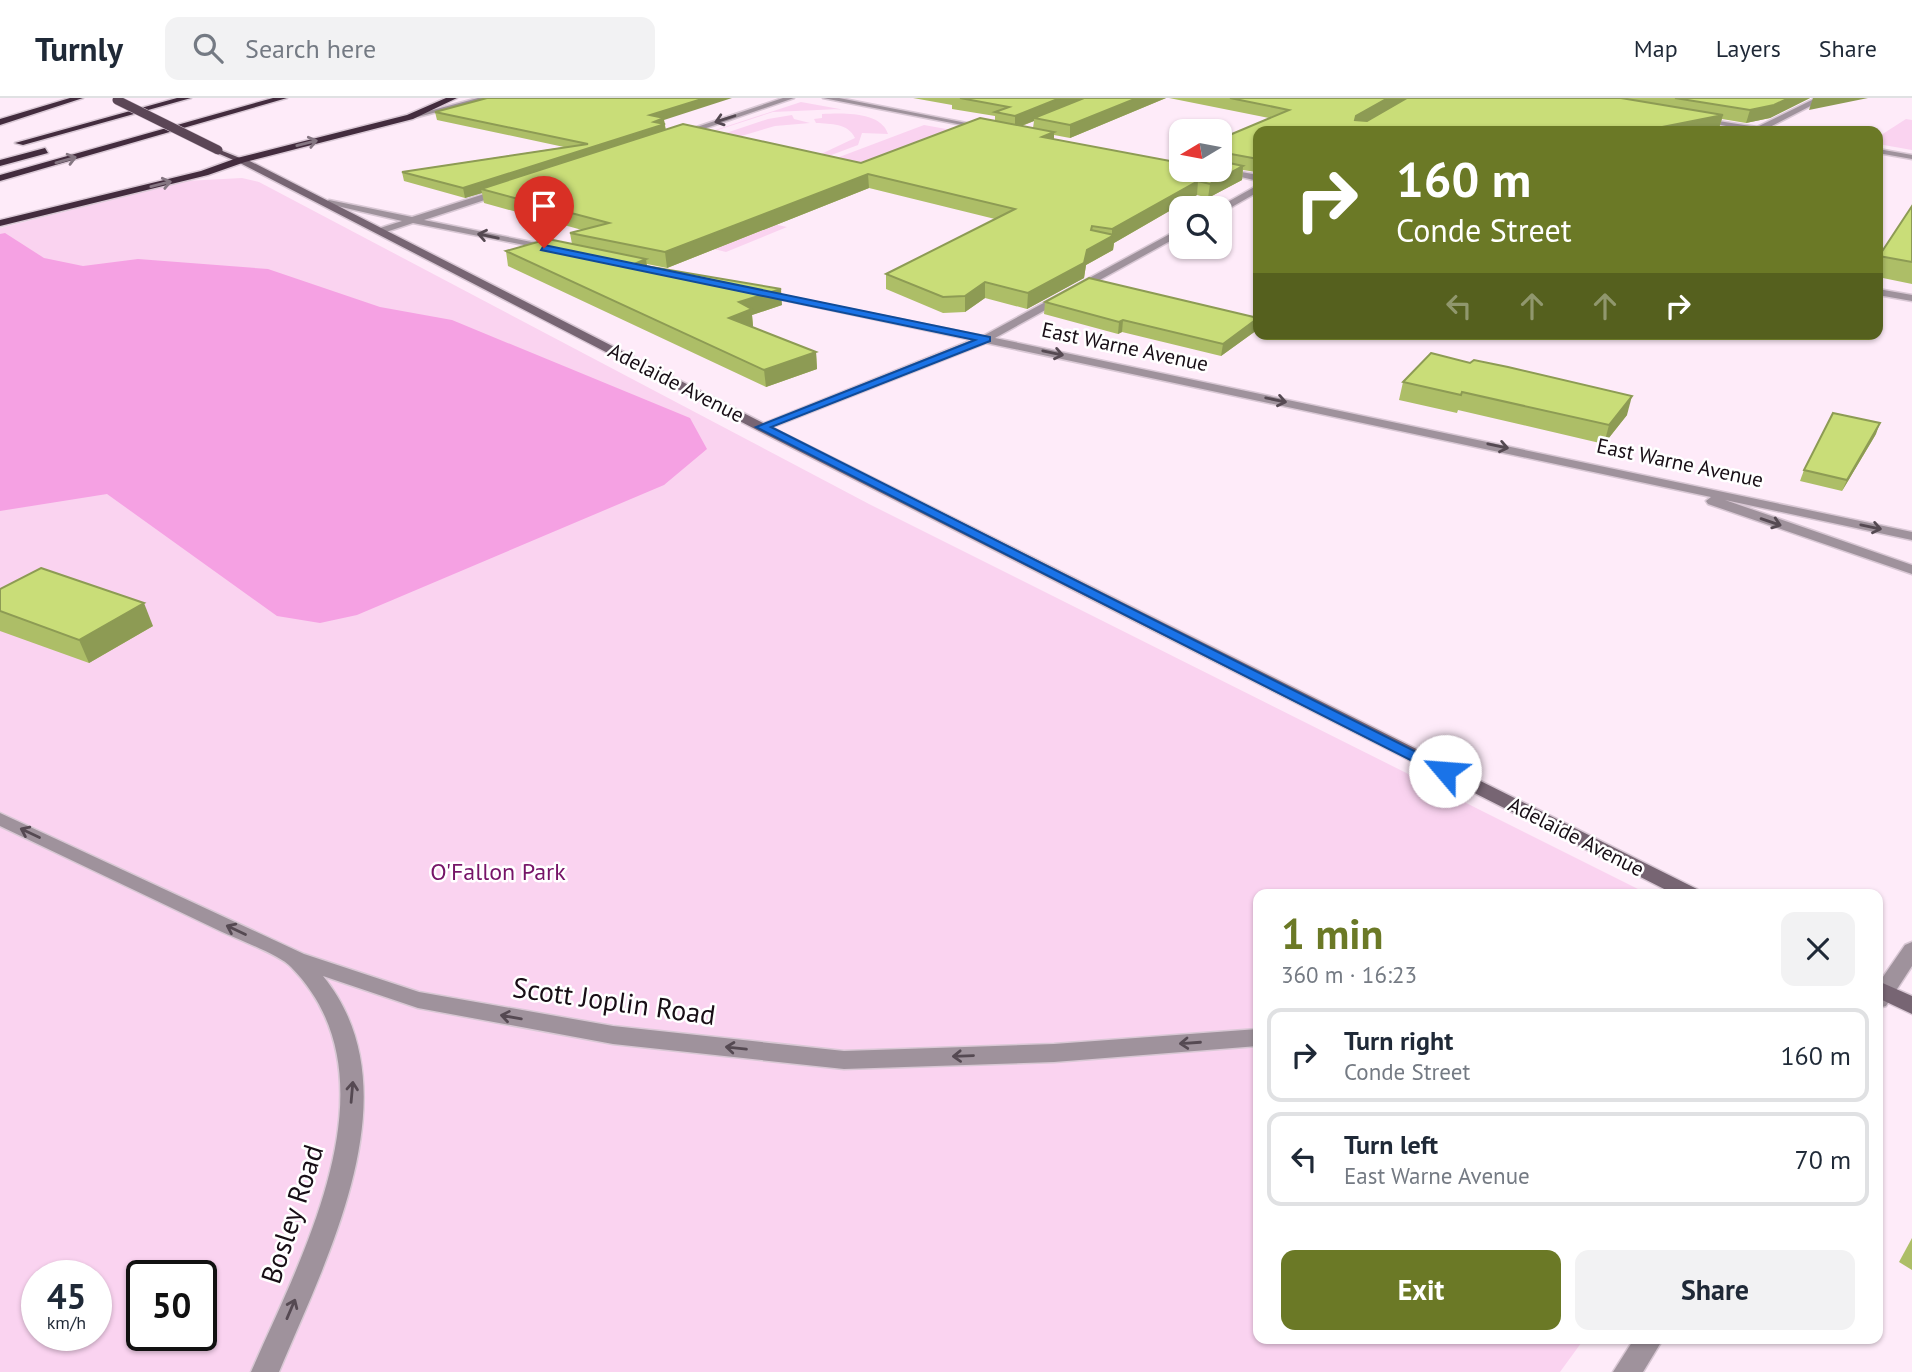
<!DOCTYPE html>
<html lang="en">
<head>
<meta charset="utf-8">
<style>
	body { margin:0; font-family:"PT Sans",sans-serif; background:#f2f2f3; color:#1f2937; height:100vh; display:flex; flex-direction:column; font-size:26px; white-space:nowrap }
	* { box-sizing:border-box; margin:0 }
	p { font-size:23px; color:#747a83 }
	.icon { flex:none; width:38px; height:38px; fill:none; stroke:currentColor; stroke-width:2; stroke-linecap:round; stroke-linejoin:round }
	.map { position:relative; flex:1; overflow:hidden }
	.side { position:absolute; left:1253px; top:791px; width:630px; height:455px; display:flex; flex-direction:column; background:#fff; border-radius:14px; box-shadow:0 2px 5px #0004 }
	.side>* { flex:none }
	.guide { position:absolute; left:1253px; top:28px; width:630px; height:214px; border-radius:14px; box-shadow:0 2px 5px #0004; background:#6b7926; color:#fff; overflow:hidden }
	.needle { width:46px; rotate:260deg }
	.controls { position:absolute; left:1169px; top:21px; display:grid; gap:14px }
	.controls a { display:grid; place-items:center; width:63px; height:63px; border-radius:14px; background:#fff; box-shadow:0 2px 5px #0004; font-size:35px }
	.speed { position:absolute; left:21px; top:1162px; display:flex; gap:14px; font-size:35px; font-weight:700; text-align:center }
	.speed>* { display:grid; place-content:center; width:91px; height:91px; border-radius:50%; background:#fff; box-shadow:0 2px 5px #0004; line-height:1 }
	.speed small { font-size:18px; font-weight:400 }
	.speed .limit { border:4px solid #111; border-radius:10px; background:#fff; color:#111 }
	.pin { position:absolute; display:grid; place-items:center; width:60px; height:60px; color:#fff; margin:-72px -30px; border-radius:50% 50% 50% 0; rotate:-45deg; box-shadow:0 0 7px #0007 }
	.pin .icon { rotate:45deg }
	.me { position:absolute; width:77px; margin:-38px; rotate:297deg; stroke-linejoin:round; filter:drop-shadow(0 0 5px #0008) }
	.turn { display:flex; align-items:center; gap:24px; height:147px; padding:0 28px; font-size:32px }
	.turn .icon { width:91px; height:91px; stroke-width:2.5 }
	.turn b { display:block; font-size:49px; line-height:60px }
	.lanes { display:flex; align-items:center; height:66px; padding:0 28px; background:#0003; justify-content:center; gap:35px; direction:ltr }
	.lanes .off { opacity:.35 }
	.round { display:grid; place-items:center; flex:none; width:74px; height:74px; border-radius:14px; background:#f2f2f3 }
	.overview { display:flex; align-items:center; justify-content:space-between; height:119px; padding:0 28px }
	h1 { font-size:42px; font-weight:600; line-height:52px; color:#6b7926 }
	.action { display:flex; gap:14px; margin-top:auto; padding:14px 28px }
	.action a { flex:1; height:80px; border-radius:14px; background:#6b7926; color:#fff; font-size:28px; font-weight:600; line-height:80px; text-align:center }
	.action a+a { background:#f2f2f3; color:#1f2937 }
	ul { padding:0; list-style:none }
	li { display:flex; align-items:center; gap:21px; height:94px; margin:0 14px 10px; padding:0 14px; border:4px solid #e0e1e3; border-radius:14px }
	li div { flex:1 }
	li b { display:block; font-size:26px }
	li em { font-style:normal }
	header { display:flex; align-items:center; gap:42px; box-sizing:border-box; height:98px; padding:0 35px; background:#fff; border-bottom:2px solid #e0e1e3 }
	header strong { font-size:33px }
	nav { display:flex; gap:38px; margin-inline-start:auto; font-size:24px }
	.search { width:490px; height:63px; background:#f2f2f3; display:flex; align-items:center; gap:18px; box-sizing:border-box; padding:0 24px; border-radius:14px; color:#747a83; font-size:26px }
	.map>svg:first-child { display:block }
	.green { fill:#fad3f0; fill-rule:evenodd }
	.forest { fill:#f5a1e3 }
	.lines { fill:none; stroke-linecap:round; stroke-linejoin:round }
	.street-casing { stroke:#d9c8d5; stroke-width:3 }
	.secondary-casing { stroke:#d9c8d5; stroke-width:3 }
	.primary-casing { stroke:#d9c8d5; stroke-width:3 }
	.highway-casing { stroke:#d9c8d5; stroke-width:3 }
	.street { fill:#9f929c; fill-rule:evenodd }
	.secondary { fill:#776573; fill-rule:evenodd }
	.primary { fill:#5b4656; fill-rule:evenodd }
	.highway { fill:#432c3e; fill-rule:evenodd }
	.primary-bridge-casing { stroke:#d9c8d5; stroke-width:10; stroke-linecap:butt }
	.primary-bridge { stroke:#5b4656; stroke-width:9 }
	.wall { fill:#adbe67; fill-rule:evenodd }
	.shaded-wall { fill:#8d9b54 }
	.building { fill:#c9dd78; stroke:#8d9b54; stroke-width:2 }
	.oneway { stroke:#554952 }
	.oneway2 { stroke:#857682 }
	.route { fill:#1a73e8; stroke:#114b97; stroke-width:2 }
	.labels { text-anchor:middle; stroke-width:5; stroke-linejoin:round; paint-order:stroke }
	.far-street-label { font-size:21px; fill:#180e16; stroke:#fff }
	.park-label { font-size:24px; fill:#761468; stroke:#fff }
	.near-street-label { font-size:28px; fill:#180e16; stroke:#fff }
</style>
</head>
<body>
<header>
<strong>Turnly</strong>
<div class="search"><svg class="icon" aria-label="search" viewBox="0 0 24 24"><circle cx="10" cy="10" r="6"/><path d="M15 15l6 6"/></svg>Search here</div>
<nav><a>Map</a><a>Layers</a><a>Share</a></nav>
</header>
<div class="map">
<svg width="1912" height="1274" viewBox="0 0 1912 1274">
	<rect width="100%" height="100%" fill="#feebf9"/>
	<g class="green">
		<path d="M801 4 917 25 840 11 773 14 456 117Z"/>
		<path d="M822 16C842 15 881 13 888 36L862 35 858 47 818 62 819 57 855 40C848 25 831 26 816 25L814 21 822 20Z"/>
		<path d="M792 17 794 21 810 25 775 28 738 39 720 37 768 21Z"/>
		<path d="M1906 21 1912 22V52L1878 46V39Z"/>
		<path d="M924 27 963 34 827 85 826 64Z"/>
		<path d="M242 80 259 84 869 406 1648 796H1258V1241H1584L1560 1274H0V130L185 83ZM37 1178H96V1237H37ZM142 1178H201V1237H142Z"/>
		<path d="M773 126 787 129 726 154 714 151Z"/>
	</g>
	<path class="forest" d="M5 135 44 160 83 168 138 161 268 171 380 209 452 222 690 320 707 351 664 387 357 517 320 525 277 518 107 396 0 413V136Z"/>
	<g class="lines">
		<defs>
			<g id="street">
				<path d="M478 0H491L410 21 406 19Z"/>
				<path d="M783 0H794L680 39 673 37Z"/>
				<path d="M823 0H839L992 30 988 32Z"/>
				<path d="M1816 0H1826L1766 31 1768 33H1752L1695 22 1699 20 1757 29Z"/>
				<path d="M1878 51 1912 57V61L1878 55Z"/>
				<path d="M1220 70 1258 77V83L1211 72Z"/>
				<path d="M1258 87V94L1223 114 1220 115V110H1217Z"/>
				<path d="M503 90 506 95 424 122 551 148 556 151 554 153 413 125 380 136 375 133 377 131 402 123 324 105 329 102 412 119Z"/>
				<path d="M1181 130V137L995 240 1912 434V442L1725 402 1912 467V476L1708 406 1706 403 1711 399 986 245 765 332 755 329 972 242 760 197 756 196V192L983 238Z"/>
				<path d="M1878 191 1912 197V203L1878 197Z"/>
				<path d="M0 715 304 856 419 894 613 928 844 953 1054 946 1258 931V948L1054 964 844 971 613 946 418 910 323 878C416 992 327 1159 279 1274H251C302 1157 400 980 291 869 280 857 237 841 220 833 147 798 73 763 0 728Z"/>
				<path d="M1912 844V868L1886 908 1878 910V886L1905 847Z"/>
				<path d="M1634 1241H1663L1643 1274H1613Z"/>
			</g>
			<g id="secondary">
				<path d="M238 60H244L765 326 1697 791 1700 796H1674L757 332 238 64Z"/>
				<path d="M1878 883 1912 898V916L1878 900Z"/>
			</g>
			<path id="primary" d="M215 50 245 62 238 64 215 54Z"/>
			<g id="highway">
				<path d="M70 0H83L0 27V21Z"/>
				<path d="M177 0H191L23 47 15 45Z"/>
				<path d="M273 0H287L0 83V77Z"/>
				<path d="M446 0H457L413 21 245 64 208 77 0 128V122L201 73 237 60 407 17Z"/>
				<path d="M45 50 48 55 0 68V62Z"/>
			</g>
		</defs>
		<use href="#street" class="street-casing"/>
		<use href="#secondary" class="secondary-casing"/>
		<use href="#primary" class="primary-casing"/>
		<use href="#highway" class="highway-casing"/>
		<use href="#street" class="street"/>
		<use href="#secondary" class="secondary"/>
		<use href="#primary" class="primary"/>
		<use href="#highway" class="highway"/>
		<defs>
			<path id="primary-bridge" d="M117 2 218 52"/>
		</defs>
		<use href="#primary-bridge" class="primary-bridge-casing"/>
		<use href="#primary-bridge" class="primary-bridge"/>
	</g>
	<g class="wall">
		<path d="M913 0H1166L1070 40 1054 37V41L1170 63 1269 20 1169 0H1810L1770 20 1746 25 1722 21 1719 30 1258 33V73L1256 74 1243 72 1242 82 1208 100 1197 97 1114 145 1113 152 1086 167 1084 180 1027 211 985 200 965 214 943 215 886 191V176L995 121 869 90 667 170 647 166V169L782 207 752 217 753 228H751L816 254 817 271 766 289 508 168 506 153 572 146 570 135 582 132 484 105 482 95 465 100 404 83 402 74 564 49 437 22 435 14 664 22 666 32 861 65 995 23V18L952 11V7ZM1034 23 1033 30 1022 28Z"/>
		<path d="M1912 108V186L1878 179V162L1879 158Z"/>
		<path d="M1045 204 1258 220 1257 232 1221 258 1122 234 1118 236 1044 216Z"/>
		<path d="M1403 284 1627 317 1604 346 1458 312 1457 315 1399 302Z"/>
		<path d="M1876 336 1842 393 1800 383 1804 372Z"/>
		<path d="M0 491 153 528 89 565 0 533Z"/>
		<path d="M1912 1140V1172L1899 1164Z"/>
	</g>
	<g class="shaded-wall">
		<path d="M705 0H732L664 22 666 35 481 91 482 95 465 100 463 90 654 30 650 17Z"/>
		<path d="M1060 0H1089L1034 20V23L1015 30V18Z"/>
		<path d="M1137 0H1166L1070 40V27Z"/>
		<path d="M1388 0H1407L1354 31 1356 18Z"/>
		<path d="M1789 0H1810L1770 20 1746 25 1750 12Z"/>
		<path d="M1813 0H1868L1809 12Z"/>
		<path d="M1723 17 1719 30 1703 33H1642Z"/>
		<path d="M1054 34V46L1042 39Z"/>
		<path d="M1243 68 1242 82 1208 100 1210 86Z"/>
		<path d="M868 76 869 90 667 170 665 154Z"/>
		<path d="M1198 83 1197 97 1114 145 1113 152 1086 167 1084 180 1027 211 1028 195 1087 152 1112 138V131Z"/>
		<path d="M646 161 648 177 634 166Z"/>
		<path d="M985 184V200L965 214V198Z"/>
		<path d="M781 191 782 207 752 217 753 228 730 236 729 220 739 204Z"/>
		<path d="M1258 220 1257 232 1221 258 1223 246Z"/>
		<path d="M1123 222 1122 234 1118 236 1119 224Z"/>
		<path d="M816 254 817 271 766 289 764 272Z"/>
		<path d="M1632 298 1627 317 1604 346 1609 327Z"/>
		<path d="M1880 325 1876 336 1842 393 1847 382Z"/>
		<path d="M144 505 153 528 89 565 79 542Z"/>
	</g>
	<g class="building">
		<path d="M487 0H705L650 17 664 20 654 24 665 26 463 90 402 74 588 46 435 14Z"/>
		<path d="M960 0H1060L1015 18 995 14 1009 9Z"/>
		<path d="M1084 0H1137L1070 27 1034 20Z"/>
		<path d="M1230 0H1388L1356 18 1355 22 1367 23 1407 0H1621L1723 17 1642 33H1476L1478 31 1474 33H1258V61L1220 54V41L1289 12Z"/>
		<path d="M1675 0H1789L1774 7 1750 12Z"/>
		<path d="M980 20 1054 34 1042 39 1170 63 1181 58V72H1220V63L1243 68 1210 86 1198 83 1112 131 1092 128 1091 132 1114 137 1087 152 1084 165 1028 195 985 184 965 198 943 199 886 176 1015 111 868 76 665 154 570 135 609 125 481 91 683 26 861 65Z"/>
		<path d="M1912 108V164L1879 158Z"/>
		<path d="M548 141 646 161 634 166 781 191 739 204 752 211 729 220 816 254 764 272 506 153Z"/>
		<path d="M1089 180 1258 220 1223 246 1123 222 1119 224 1045 204Z"/>
		<path d="M1431 255 1470 265 1474 262 1508 269 1632 298 1609 327 1462 294 1461 297 1403 284Z"/>
		<path d="M1833 315 1880 325 1847 382 1804 372Z"/>
		<path d="M41 470 144 505 79 542 0 513V491Z"/>
	</g>
	<defs><path id="oneway-shaft" d="M-6 0H5M1.5-3L5.5 0L1.5 3" fill="none" stroke-width="1.6" stroke-linecap="round" stroke-linejoin="round" transform="scale(1.75)"/></defs>
	<g class="oneway">
		<use href="#oneway-shaft" transform="translate(725 21) rotate(162)"/>
		<use href="#oneway-shaft" transform="translate(488 138) rotate(-168)"/>
		<use href="#oneway-shaft" transform="translate(1053 255) rotate(12)"/>
		<use href="#oneway-shaft" transform="translate(1276 302) rotate(12)"/>
		<use href="#oneway-shaft" transform="translate(1498 348) rotate(12)"/>
		<use href="#oneway-shaft" transform="translate(1771 424) rotate(19)"/>
		<use href="#oneway-shaft" transform="translate(1871 429) rotate(12)"/>
		<use href="#oneway-shaft" transform="translate(30 735) rotate(-155)"/>
		<use href="#oneway-shaft" transform="translate(236 832) rotate(-155)"/>
		<use href="#oneway-shaft" transform="translate(511 919) rotate(-170)"/>
		<use href="#oneway-shaft" transform="translate(1190 945) rotate(176)"/>
		<use href="#oneway-shaft" transform="translate(736 950) rotate(-174)"/>
		<use href="#oneway-shaft" transform="translate(963 958) rotate(178)"/>
		<use href="#oneway-shaft" transform="translate(352 994) rotate(-85)"/>
		<use href="#oneway-shaft" transform="translate(291 1211) rotate(-67)"/>
	</g>
	<g class="oneway2">
		<use href="#oneway-shaft" transform="translate(307 45) rotate(-14)"/>
		<use href="#oneway-shaft" transform="translate(66 62) rotate(-16)"/>
		<use href="#oneway-shaft" transform="translate(161 86) rotate(-14)"/>
	</g>
	<path class="route" d="M544 147 990 239V243L771 329 1454 673 1445 678 1440 677 756 329 975 242 541 152Z"/>
	<g class="labels">
		<g class="far-street-label">
			<text transform="translate(1125 249) rotate(12)" y="7">East Warne Avenue</text>
			<text transform="translate(676 285) rotate(27)" y="7">Adelaide Avenue</text>
			<text transform="translate(1680 365) rotate(12)" y="7">East Warne Avenue</text>
			<text transform="translate(1576 739) rotate(27)" y="7">Adelaide Avenue</text>
		</g>
		<g class="park-label">
			<text x="498" y="782">O'Fallon Park</text>
		</g>
		<g class="near-street-label">
			<text transform="translate(614 903) rotate(8)" y="10">Scott Joplin Road</text>
			<text transform="translate(292 1116) rotate(-72)" y="10">Bosley Road</text>
		</g>
	</g>
</svg>
<div class="controls">
<a><svg class="needle" viewBox="-14 -14 28 28"><path d="M0-13l5 13h-10z" fill="#e53935"/><path d="M0 13l5-13h-10z" fill="#747a83"/></svg></a>
<a><svg class="icon" aria-label="search" viewBox="0 0 24 24"><circle cx="10" cy="10" r="6"/><path d="M15 15l6 6"/></svg></a>
</div>
<div class="speed"><div>45<small>km/h</small></div><div class="limit">50</div></div>
<div class="pin" style="left:544px;top:150px;background:#d93025"><svg class="icon" aria-label="arrive" viewBox="0 0 24 24"><path d="M6 21V4h12l-3 4 3 4H6"/></svg></div>
<svg class="me" style="left:1445px;top:673px" viewBox="-20 -20 40 40"><circle r="19" fill="#fff"/><path d="M0-13L10 11 0 6-10 11z" fill="#1a73e8"/></svg>
<div class="guide">
<div class="turn"><svg class="icon" aria-label="right" viewBox="0 0 24 24"><path d="M7 20v-9h11M14 6l5 5-5 5"/></svg><div><b>160 m</b>Conde Street</div></div>
<div class="lanes"><svg class="icon off" aria-label="left" viewBox="0 0 24 24"><path d="M17 20v-9H6M10 6l-5 5 5 5"/></svg><svg class="icon off" aria-label="ahead" viewBox="0 0 24 24"><path d="M12 20V5M6 11l6-6 6 6"/></svg><svg class="icon off" aria-label="ahead" viewBox="0 0 24 24"><path d="M12 20V5M6 11l6-6 6 6"/></svg><svg class="icon" aria-label="right" viewBox="0 0 24 24"><path d="M7 20v-9h11M14 6l5 5-5 5"/></svg></div>
</div>
<section class="side">
<div class="overview"><div><h1>1 min</h1><p>360 m · 16:23</p></div><a class="round"><svg class="icon" aria-label="close" viewBox="0 0 24 24"><path d="M6 6l12 12M18 6L6 18"/></svg></a></div>
<ul>
<li><svg class="icon" aria-label="right" viewBox="0 0 24 24"><path d="M7 20v-9h11M14 6l5 5-5 5"/></svg><div><b>Turn right</b><p>Conde Street</p></div><em>160 m</em></li>
<li><svg class="icon" aria-label="left" viewBox="0 0 24 24"><path d="M17 20v-9H6M10 6l-5 5 5 5"/></svg><div><b>Turn left</b><p>East Warne Avenue</p></div><em>70 m</em></li>
</ul>
<div class="action"><a>Exit</a><a>Share</a></div>
</section>
</div>
</body>
</html>
